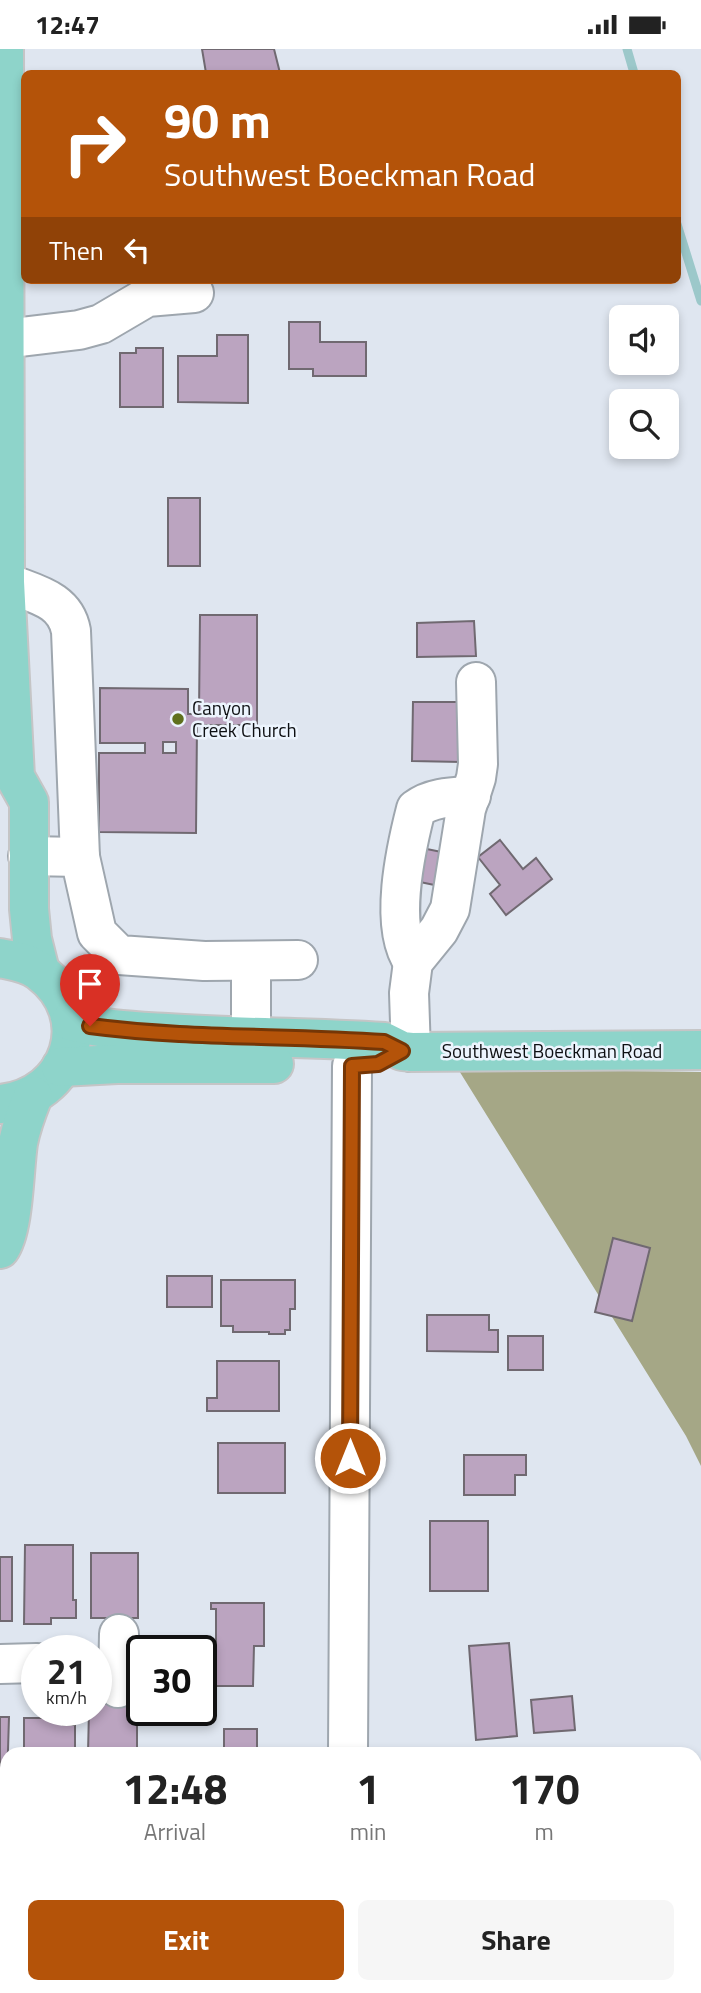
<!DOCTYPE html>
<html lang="en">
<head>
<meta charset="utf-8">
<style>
	body { margin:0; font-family:"Titillium Web",sans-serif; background:#f6f6f6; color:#222; height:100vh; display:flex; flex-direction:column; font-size:26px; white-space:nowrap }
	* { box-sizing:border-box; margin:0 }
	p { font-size:23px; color:#767676 }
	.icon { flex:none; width:38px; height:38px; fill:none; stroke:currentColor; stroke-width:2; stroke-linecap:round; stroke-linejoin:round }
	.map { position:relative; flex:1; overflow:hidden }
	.side { position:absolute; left:0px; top:1698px; width:702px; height:247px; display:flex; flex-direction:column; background:#fff; border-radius:21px 21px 0 0; box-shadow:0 4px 10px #0003 }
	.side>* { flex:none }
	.banner { position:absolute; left:21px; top:21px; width:660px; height:214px; border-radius:10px; box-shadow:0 4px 10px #0003; background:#b45309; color:#fff; overflow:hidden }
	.tools { position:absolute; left:609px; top:256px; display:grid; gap:14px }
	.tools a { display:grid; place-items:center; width:70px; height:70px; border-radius:10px; background:#fff; box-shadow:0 4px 10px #0003; font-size:35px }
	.speed { position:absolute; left:21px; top:1586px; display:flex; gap:14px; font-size:35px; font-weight:700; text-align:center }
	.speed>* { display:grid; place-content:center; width:91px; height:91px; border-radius:50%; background:#fff; box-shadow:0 4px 10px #0003; line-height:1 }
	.speed small { font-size:18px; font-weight:400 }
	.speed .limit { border:4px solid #111; border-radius:10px; background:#fff; color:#111 }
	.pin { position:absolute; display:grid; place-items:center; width:60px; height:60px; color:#fff; margin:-72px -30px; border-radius:50% 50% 50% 0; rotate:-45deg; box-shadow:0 0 7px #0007 }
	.pin .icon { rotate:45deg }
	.me { position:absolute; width:77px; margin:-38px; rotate:0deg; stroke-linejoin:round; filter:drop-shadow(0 0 5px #0008) }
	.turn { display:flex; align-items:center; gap:24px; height:147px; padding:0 28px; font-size:32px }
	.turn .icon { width:91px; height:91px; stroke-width:2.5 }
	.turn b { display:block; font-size:49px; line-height:60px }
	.then { display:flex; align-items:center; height:66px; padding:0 28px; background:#0003; gap:14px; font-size:26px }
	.eta { display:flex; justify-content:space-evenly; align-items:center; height:119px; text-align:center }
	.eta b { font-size:42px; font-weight:700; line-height:49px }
	.button { display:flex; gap:14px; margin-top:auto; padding:14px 28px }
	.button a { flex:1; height:80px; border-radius:10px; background:#b45309; color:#fff; font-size:28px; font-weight:700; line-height:80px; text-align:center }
	.button a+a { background:#f6f6f6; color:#222 }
	.status { display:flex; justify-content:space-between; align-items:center; height:49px; padding:0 35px; background:#fff; direction:ltr }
	.status svg { height:19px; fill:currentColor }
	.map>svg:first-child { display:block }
	.forest { fill:#a5a786 }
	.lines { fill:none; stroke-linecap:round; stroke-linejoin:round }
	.stream { stroke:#9cc8ca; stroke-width:9 }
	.building { fill:#bba4c0; stroke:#706971; stroke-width:2; fill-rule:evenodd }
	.minor-casing { stroke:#9ea6ae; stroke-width:42 }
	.major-casing { stroke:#c5c5c6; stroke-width:42 }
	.minor { stroke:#fff; stroke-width:38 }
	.major { stroke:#8ed4ca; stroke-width:38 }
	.route-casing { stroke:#753606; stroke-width:18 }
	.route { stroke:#b45309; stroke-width:12 }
	.poi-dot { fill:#5f701d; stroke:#ecf4fd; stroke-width:2.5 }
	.labels { text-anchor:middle; stroke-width:5; stroke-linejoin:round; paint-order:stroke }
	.poi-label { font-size:19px; fill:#0d0f12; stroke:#ecf4fd; text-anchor:start }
	.street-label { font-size:19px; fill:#0d0f12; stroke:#ecf4fd }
</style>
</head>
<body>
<div class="status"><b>12:47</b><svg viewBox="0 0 49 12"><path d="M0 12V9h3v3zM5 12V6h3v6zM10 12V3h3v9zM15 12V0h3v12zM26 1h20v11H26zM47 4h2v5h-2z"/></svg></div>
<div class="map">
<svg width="701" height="1944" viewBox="0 0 701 1944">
	<rect width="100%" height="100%" fill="#dfe6f0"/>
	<path class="forest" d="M458 1020 701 1023V1417L686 1387Z"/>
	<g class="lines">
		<g class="stream">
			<path d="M627 0 634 24"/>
			<path d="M677 175 701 252"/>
		</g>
	</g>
	<g class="building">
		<path d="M202 0H274L280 24H206Z"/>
		<path d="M289 273H320V293H366V327H313V320H289Z"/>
		<path d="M217 286H248V354L178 353V307H217Z"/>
		<path d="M136 299H163V358H120V304H136Z"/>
		<rect x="168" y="449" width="32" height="68"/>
		<path d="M200 566H257V676H197L196 784 99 783V704H145V694H100V639L188 640V665H199ZM163 693H176V704H163Z"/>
		<path d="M474 572 476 607 417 608V574Z"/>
		<path d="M413 653H461V713L412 712Z"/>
		<path d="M500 791 523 820 536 809 552 830 506 866 490 845 500 836 478 808Z"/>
		<path d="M422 799 456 806 449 839 415 832Z"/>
		<path d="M613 1189 650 1199 632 1272 595 1263Z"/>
		<rect x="167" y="1227" width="45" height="31"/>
		<path d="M221 1231H295V1260H290V1281H285V1285H269V1283H233V1277H221Z"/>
		<path d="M427 1266H489V1281H498V1303L427 1302Z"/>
		<rect x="508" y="1287" width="35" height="34"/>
		<path d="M217 1312H279V1362H207V1349H217Z"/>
		<rect x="218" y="1394" width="67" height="50"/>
		<path d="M464 1406H526V1426H515V1446H464Z"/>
		<rect x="430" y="1472" width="58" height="70"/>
		<path d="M25 1496H73V1551H76V1569H51V1575H24Z"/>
		<rect x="91" y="1504" width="47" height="65"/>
		<rect x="0" y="1508" width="12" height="64"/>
		<path d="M211 1554H264V1597H254L253 1637H216V1560H211Z"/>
		<path d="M509 1594 517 1687 476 1691 469 1597Z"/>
		<path d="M572 1647 575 1681 534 1684 531 1651Z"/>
		<path d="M96 1655H137V1704H88L89 1661H96Z"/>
		<path d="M0 1668H9L7 1734H0Z"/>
		<path d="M24 1669H63V1676H75V1704H24Z"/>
		<rect x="224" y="1680" width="33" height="24"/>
		<rect x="39" y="1937" width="50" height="7"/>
		<rect x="103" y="1937" width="53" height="7"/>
		<rect x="188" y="1937" width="37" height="7"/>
		<path d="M398 1937H451V1944H399Z"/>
		<path d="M467 1937H520L521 1944H468Z"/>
		<rect x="542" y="1937" width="48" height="7"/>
		<rect x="609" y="1937" width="47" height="7"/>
	</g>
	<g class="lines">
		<defs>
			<g id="minor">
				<path d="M4 290 79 281 101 275 147 248 194 244"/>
				<path d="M5 533C33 545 65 549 71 582L80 808"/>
				<path d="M28 807 80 808 97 884 119 906 204 912 298 911"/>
				<path d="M413 913C388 878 406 799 416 760 432 748 452 748 471 747"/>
				<path d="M251 988V912"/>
				<path d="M411 1003 409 944 413 913 439 881 450 860 466 760 476 729 478 715 476 633"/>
				<path d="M0 1615 37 1614"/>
				<path d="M118 1639 119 1585"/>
				<path d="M348 1704 352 1017"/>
				<path d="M695 1867H701"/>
				<path d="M346 1944V1937"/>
			</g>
			<g id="major">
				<path d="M4 0 5 533 15 728 29 753V860L32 890 40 922"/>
				<path d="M0 909C14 912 29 914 40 923 98 967 71 1048 0 1055"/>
				<path d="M71 972C103 981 135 982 167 984 239 989 312 988 384 993L402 1002 411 1003 701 1001"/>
				<path d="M61 1018 117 1015H274"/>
				<path d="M0 1200C14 1181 14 1120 18 1094 21 1078 27 1062 33 1047"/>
			</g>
		</defs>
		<use href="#minor" class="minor-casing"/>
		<use href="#major" class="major-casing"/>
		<use href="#minor" class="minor"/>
		<use href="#major" class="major"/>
	</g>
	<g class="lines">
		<defs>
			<path id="route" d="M90 977C188 990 286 986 384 993L402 1002 378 1015 352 1017 350 1409"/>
		</defs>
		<use href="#route" class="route-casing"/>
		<use href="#route" class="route"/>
	</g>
	<circle class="poi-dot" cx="178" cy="670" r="7"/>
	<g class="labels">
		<g class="poi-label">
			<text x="192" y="666">Canyon<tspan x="192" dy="22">Creek Church</tspan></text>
		</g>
		<g class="street-label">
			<text x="552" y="1009">Southwest Boeckman Road</text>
		</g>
	</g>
</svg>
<div class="tools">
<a><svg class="icon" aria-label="sound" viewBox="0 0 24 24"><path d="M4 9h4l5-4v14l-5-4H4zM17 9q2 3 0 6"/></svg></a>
<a><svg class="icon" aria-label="search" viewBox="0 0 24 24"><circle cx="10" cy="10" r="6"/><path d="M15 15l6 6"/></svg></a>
</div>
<div class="speed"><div>21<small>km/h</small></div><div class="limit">30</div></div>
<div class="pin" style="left:90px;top:977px;background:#d93025"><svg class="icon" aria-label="arrive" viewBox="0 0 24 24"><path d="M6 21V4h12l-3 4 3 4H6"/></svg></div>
<svg class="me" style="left:350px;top:1409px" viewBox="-20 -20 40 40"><circle r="17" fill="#b45309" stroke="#fff" stroke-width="3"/><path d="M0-11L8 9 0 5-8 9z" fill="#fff"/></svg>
<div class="banner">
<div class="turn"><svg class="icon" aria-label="right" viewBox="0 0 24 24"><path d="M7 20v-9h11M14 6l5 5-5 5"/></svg><div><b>90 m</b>Southwest Boeckman Road</div></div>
<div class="then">Then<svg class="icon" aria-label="left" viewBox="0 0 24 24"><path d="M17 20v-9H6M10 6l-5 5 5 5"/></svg></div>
</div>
<section class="side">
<div class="eta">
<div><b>12:48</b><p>Arrival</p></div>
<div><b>1</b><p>min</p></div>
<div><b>170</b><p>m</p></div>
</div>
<div class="button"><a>Exit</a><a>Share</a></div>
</section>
</div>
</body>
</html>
